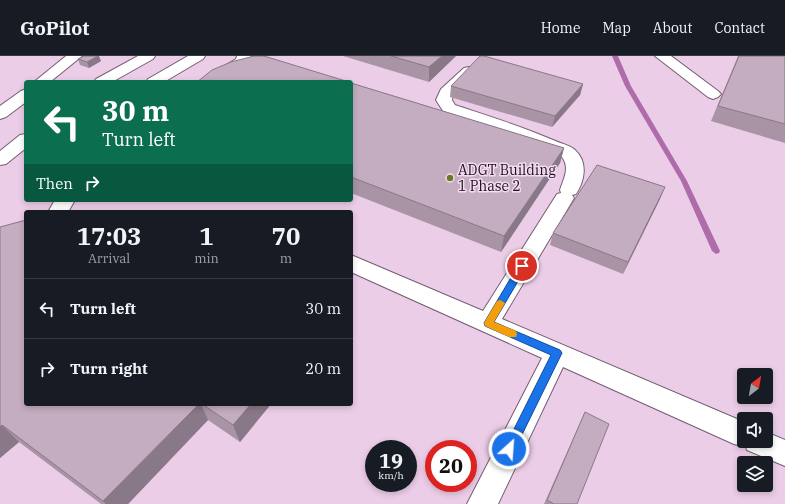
<!DOCTYPE html>
<html lang="en">
<head>
<meta charset="utf-8">
<style>
	body { margin:0; font-family:"IBM Plex Serif",serif; background:#242831; color:#f1f3f6; height:100vh; display:flex; flex-direction:column; font-size:15px; white-space:nowrap }
	* { box-sizing:border-box; margin:0 }
	p { font-size:13px; color:#9ea1a6 }
	.icon { flex:none; width:22px; height:22px; fill:none; stroke:currentColor; stroke-width:2; stroke-linecap:round; stroke-linejoin:round }
	.map { position:relative; flex:1; overflow:hidden }
	.panel { position:absolute; left:24px; top:154px; width:329px; height:196px; display:flex; flex-direction:column; background:#171b24; border-radius:4px; box-shadow:0 2px 6px #0003 }
	.panel>* { flex:none }
	.guide { position:absolute; left:24px; top:24px; width:329px; height:122px; border-radius:4px; box-shadow:0 2px 6px #0003; background:#0b6e4f; color:#fff; overflow:hidden }
	.needle { width:26px; rotate:31deg }
	.tools { position:absolute; left:737px; top:312px; display:grid; gap:8px }
	.tools a { display:grid; place-items:center; width:36px; height:36px; border-radius:4px; background:#171b24; box-shadow:0 2px 6px #0003; font-size:20px }
	.speed { position:absolute; left:365px; top:384px; display:flex; gap:8px; font-size:20px; font-weight:700; text-align:center }
	.speed>* { display:grid; place-content:center; width:52px; height:52px; border-radius:50%; background:#171b24; box-shadow:0 2px 6px #0003; line-height:1 }
	.speed small { font-size:10px; font-weight:400 }
	.speed .limit { border:6px solid #d22; background:#fff; color:#111 }
	.pin { position:absolute; display:grid; place-items:center; width:34px; height:34px; color:#fff; margin:-17px; border:2px solid #fff; border-radius:50%; box-shadow:0 1px 4px #0007 }
	.me { position:absolute; width:44px; margin:-22px; rotate:26deg; stroke-linejoin:round; filter:drop-shadow(0 0 3px #0008) }
	.turn { display:flex; align-items:center; gap:14px; height:84px; padding:0 12px; font-size:18px }
	.turn .icon { width:52px; height:52px; stroke-width:2.5 }
	.turn b { display:block; font-size:28px; line-height:34px }
	.then { display:flex; align-items:center; height:38px; padding:0 12px; background:#0003; gap:8px; font-size:15px }
	.eta { display:flex; justify-content:space-evenly; align-items:center; height:68px; text-align:center }
	.eta b { font-size:24px; font-weight:800; line-height:28px }
	ul { padding:0; list-style:none }
	li { display:flex; align-items:center; gap:12px; height:60px; padding:0 12px; border-top:1px solid #363941 }
	li div { flex:1 }
	li b { display:block; font-size:15px }
	li em { font-style:normal }
	header { display:flex; align-items:center; gap:24px; box-sizing:border-box; height:56px; padding:0 20px; background:#171b24; border-bottom:1px solid #363941 }
	header strong { font-size:19px }
	nav { display:flex; gap:22px; margin-inline-start:auto; font-size:14px }
	.map>svg:first-child { display:block }
	.built { fill:#eccde8; fill-rule:evenodd }
	.lines { fill:none; stroke-linecap:round; stroke-linejoin:round }
	.stream { fill:#af6caa; fill-rule:evenodd }
	.minor-casing { stroke:#735d71; stroke-width:2 }
	.minor { fill:#fff; fill-rule:evenodd }
	.wall { fill:#a994a6 }
	.shaded-wall { fill:#897887 }
	.building { fill:#c4acc1; stroke:#897887 }
	.route { fill:#1a73e8; stroke:#114b97 }
	.slow { fill:#f59e0b }
	.poi-dot { fill:#6a7927; stroke:#f4dbf2; stroke-width:1.5 }
	.labels { text-anchor:middle; stroke-width:3; stroke-linejoin:round; paint-order:stroke }
	.poi-label { font-size:14px; fill:#1a1219; stroke:#f4dbf2; text-anchor:start }
</style>
</head>
<body>
<header>
<strong>GoPilot</strong>
<nav><a>Home</a><a>Map</a><a>About</a><a>Contact</a></nav>
</header>
<div class="map">
<svg width="785" height="448" viewBox="0 0 785 448">
	<rect width="100%" height="100%" fill="#f4dbf2"/>
	<path class="built" d="M0 0H785V448H0ZM26 26H351V144H26ZM26 156H351V348H26ZM744 319H766V341H744ZM744 363H766V385H744ZM374 393H408V427H374ZM434 393H468V427H434ZM744 407H766V429H744Z"/>
	<g class="lines">
		<path class="stream" d="M612 0H618L631 30 687 125 720 195 719 197 716 198 712 195 681 125 625 30Z"/>
		<defs>
			<g id="minor">
				<path d="M66 0H82L50 26H34Z"/>
				<path d="M138 0H155L153 3 112 26H94L96 23Z"/>
				<path d="M188 0H205L203 3 164 26H146L148 23Z"/>
				<path d="M237 0H251L248 8 218 26H201L203 23 236 3Z"/>
				<path d="M655 0H671L718 35 721 38 718 41 713 43 708 41Z"/>
				<path d="M469 11 474 12 476 15 453 37 452 44 455 49C488 60 521 70 553 84 559 87 570 89 575 94 588 106 585 124 576 138L572 139 574 142 502 263 744 366V385H766V376L785 384V410L747 394 746 391 734 388 563 311 498 448H467L542 302 351 216V199L483 255 557 138 561 137 560 134C564 122 570 112 562 101L521 83 443 55 436 44 441 33 464 12Z"/>
				<path d="M26 33V46L6 61 0 63V50L21 35Z"/>
				<path d="M26 78V92L6 108 0 109V95L20 79Z"/>
				<path d="M55 144H75L68 156H48Z"/>
			</g>
		</defs>
		<use href="#minor" class="minor-casing"/>
		<use href="#minor" class="minor"/>
	</g>
	<g class="wall">
		<path d="M343 0H456L429 26Z"/>
		<path d="M738 0H785V87L711 65Z"/>
		<path d="M78 3 101 5 89 12 80 9Z"/>
		<path d="M351 27 564 92 560 107 501 196 351 137Z"/>
		<path d="M583 28 580 39 552 71 450 41 451 30Z"/>
		<path d="M660 143 623 218 550 189 553 177Z"/>
		<path d="M0 171 26 348H271L240 386 208 364 128 448H101L19 386 0 402Z"/>
		<path d="M585 356 577 448H544L580 367Z"/>
	</g>
	<g class="shaded-wall">
		<path d="M98 0H99L101 5 89 12 87 6Z"/>
		<path d="M442 0H456L429 26V11Z"/>
		<path d="M583 28 580 39 552 71 555 60Z"/>
		<path d="M564 92 560 107 501 196 504 180Z"/>
		<path d="M665 131 660 143 623 218 628 206Z"/>
		<path d="M199 348H201L208 364 128 448H106L103 445Z"/>
		<path d="M251 348H271L240 386 233 369Z"/>
		<path d="M2 369 19 386 0 402V371Z"/>
	</g>
	<g class="building">
		<path d="M84 0H98L87 6 78 3Z"/>
		<path d="M254 0H264L349 26H197L212 14 231 6Z"/>
		<path d="M391 0H442L429 11Z"/>
		<path d="M480 0H484L583 28 555 60 451 30Z"/>
		<path d="M739 0H785V68L718 50Z"/>
		<path d="M351 27 564 92 504 180 351 121Z"/>
		<path d="M597 109 665 131 628 206 553 177Z"/>
		<path d="M26 164V348H199L103 445 2 369 0 371V171Z"/>
		<path d="M202 348H251L233 369Z"/>
		<path d="M585 356 609 368 577 448H554L547 444Z"/>
	</g>
	<path class="route" d="M522 207 527 210 494 266 560 294 562 297 513 397 509 399 505 397 504 393 551 299 485 270 484 267 519 208Z"/>
	<path class="slow" d="M500 244 505 247 494 266 516 275 517 278 516 281H509L485 270 484 267 497 245Z"/>
	<circle class="poi-dot" cx="450" cy="122" r="4"/>
	<g class="labels">
		<g class="poi-label">
			<text x="458" y="119">ADGT Building<tspan x="458" dy="16">1 Phase 2</tspan></text>
		</g>
	</g>
</svg>
<div class="tools">
<a><svg class="needle" viewBox="-14 -14 28 28"><path d="M0-13l5 13h-10z" fill="#e53935"/><path d="M0 13l5-13h-10z" fill="#9ea1a6"/></svg></a>
<a><svg class="icon" aria-label="sound" viewBox="0 0 24 24"><path d="M4 9h4l5-4v14l-5-4H4zM17 9q2 3 0 6"/></svg></a>
<a><svg class="icon" aria-label="layers" viewBox="0 0 24 24"><path d="M12 4l9 5-9 5-9-5zM3 14l9 5 9-5"/></svg></a>
</div>
<div class="speed"><div>19<small>km/h</small></div><div class="limit">20</div></div>
<div class="pin" style="left:522px;top:210px;background:#d93025"><svg class="icon" aria-label="arrive" viewBox="0 0 24 24"><path d="M6 21V4h12l-3 4 3 4H6"/></svg></div>
<svg class="me" style="left:509px;top:393px" viewBox="-20 -20 40 40"><circle r="17" fill="#1a73e8" stroke="#fff" stroke-width="3"/><path d="M0-11L8 9 0 5-8 9z" fill="#fff"/></svg>
<div class="guide">
<div class="turn"><svg class="icon" aria-label="left" viewBox="0 0 24 24"><path d="M17 20v-9H6M10 6l-5 5 5 5"/></svg><div><b>30 m</b>Turn left</div></div>
<div class="then">Then<svg class="icon" aria-label="right" viewBox="0 0 24 24"><path d="M7 20v-9h11M14 6l5 5-5 5"/></svg></div>
</div>
<section class="panel">
<div class="eta">
<div><b>17:03</b><p>Arrival</p></div>
<div><b>1</b><p>min</p></div>
<div><b>70</b><p>m</p></div>
</div>
<ul>
<li><svg class="icon" aria-label="left" viewBox="0 0 24 24"><path d="M17 20v-9H6M10 6l-5 5 5 5"/></svg><div><b>Turn left</b></div><em>30 m</em></li>
<li><svg class="icon" aria-label="right" viewBox="0 0 24 24"><path d="M7 20v-9h11M14 6l5 5-5 5"/></svg><div><b>Turn right</b></div><em>20 m</em></li>
</ul>
</section>
</div>
</body>
</html>
